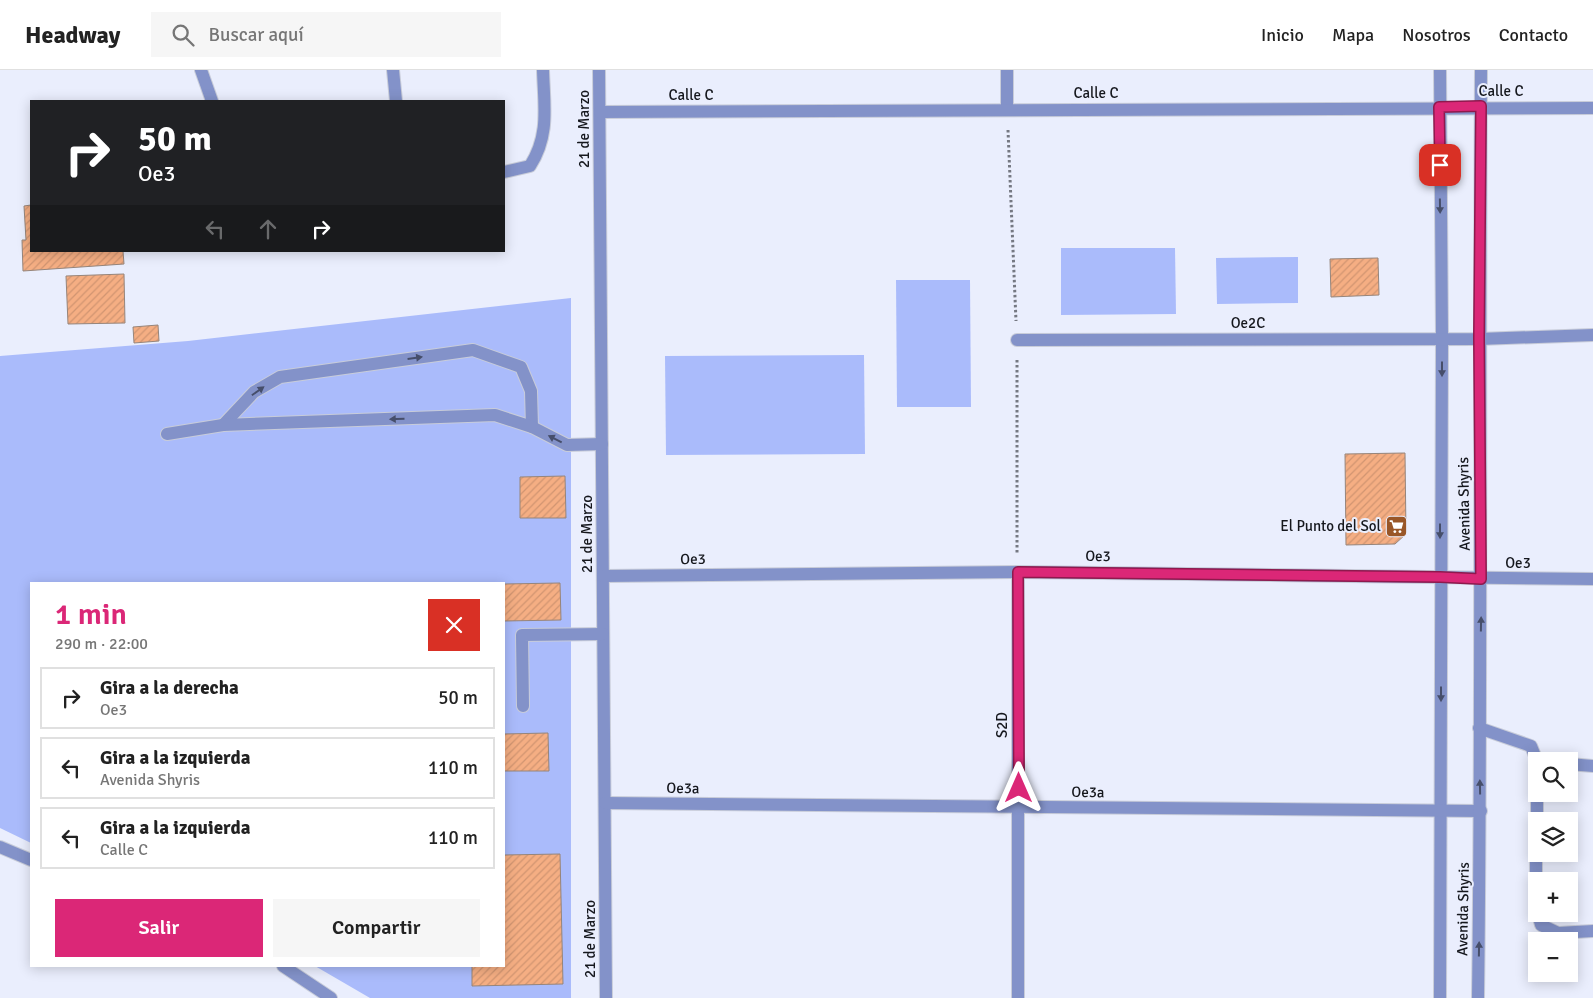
<!DOCTYPE html>
<html lang="es">
<head>
<meta charset="utf-8">
<style>
	body { margin:0; font-family:Signika,sans-serif; background:#f6f6f6; color:#222; height:100vh; display:flex; flex-direction:column; font-size:19px; white-space:nowrap }
	* { box-sizing:border-box; margin:0 }
	p { font-size:16px; color:#767676 }
	.icon { flex:none; width:28px; height:28px; fill:none; stroke:currentColor; stroke-width:2; stroke-linecap:round; stroke-linejoin:round }
	.map { position:relative; flex:1; overflow:hidden }
	.panel { position:absolute; left:30px; top:512px; width:475px; height:385px; display:flex; flex-direction:column; background:#fff; border-radius:0px; box-shadow:0 2px 12px #0003 }
	.panel>* { flex:none }
	.top-card { position:absolute; left:30px; top:30px; width:475px; height:152px; border-radius:0px; box-shadow:0 2px 12px #0003; background:#202124; color:#fff; overflow:hidden }
	.tools { position:absolute; left:1528px; top:682px; display:grid; gap:10px }
	.tools a { display:grid; place-items:center; width:50px; height:50px; border-radius:0px; background:#fff; box-shadow:0 2px 12px #0003; font-size:25px }
	.pin { position:absolute; display:grid; place-items:center; width:42px; height:42px; color:#fff; margin:-21px; border-radius:10px; box-shadow:0 2px 8px #0006 }
	.me { position:absolute; width:55px; margin:-28px; rotate:0deg; stroke-linejoin:round; filter:drop-shadow(0 0 4px #0008) }
	.turn { display:flex; align-items:center; gap:18px; height:105px; padding:0 25px; font-size:22px }
	.turn .icon { width:65px; height:65px; stroke-width:2.5 }
	.turn b { display:block; font-size:35px; line-height:42px }
	.lanes { display:flex; align-items:center; height:48px; padding:0 25px; background:#0003; justify-content:center; gap:25px; direction:ltr }
	.lanes .off { opacity:.35 }
	.round { display:grid; place-items:center; flex:none; width:52px; height:52px; border-radius:0px; background:#f6f6f6 }
	.head { display:flex; align-items:center; justify-content:space-between; height:85px; padding:0 25px }
	h1 { font-size:30px; font-weight:600; line-height:38px; color:#db2777 }
	.primary-button { display:flex; gap:10px; margin-top:auto; padding:10px 25px }
	.primary-button a { flex:1; height:58px; border-radius:0px; background:#db2777; color:#fff; font-size:20px; font-weight:600; line-height:58px; text-align:center }
	.primary-button a+a { background:#f6f6f6; color:#222 }
	ul { padding:0; list-style:none }
	li { display:flex; align-items:center; gap:15px; height:62px; margin:0 10px 8px; padding:0 15px; border:2px solid #e0e0e0; border-radius:0px }
	li div { flex:1 }
	li b { display:block; font-size:19px }
	li em { font-style:normal }
	header { display:flex; align-items:center; gap:30px; box-sizing:border-box; height:70px; padding:0 25px; background:#fff; border-bottom:1px solid #e0e0e0 }
	header strong { font-size:24px }
	nav { display:flex; gap:28px; margin-inline-start:auto; font-size:18px }
	.search { width:350px; height:45px; background:#f6f6f6; display:flex; align-items:center; gap:12px; box-sizing:border-box; padding:0 18px; border-radius:0px; color:#767676; font-size:19px }
	.map>svg:first-child { display:block }
	.green { fill:#aabbfb }
	.building { fill:url(#building-hatch); stroke:#96857b }
	.lines { fill:none; stroke-linecap:round; stroke-linejoin:round }
	.minor-casing { stroke:#c8ccd9; stroke-width:14 }
	.path { stroke:#757882; stroke-width:3; stroke-dasharray:2.5 2.5; stroke-linecap:butt }
	.minor { stroke:#8392c9; stroke-width:12 }
	.oneway { fill:#464e6a }
	.route-casing { stroke:#8e194d; stroke-width:12 }
	.route { stroke:#db2777; stroke-width:9 }
	.labels { text-anchor:middle; stroke-width:4; stroke-linejoin:round; paint-order:stroke }
	.street-label { font-size:15px; fill:#15171d; stroke:#eaeefd }
	.poi-label { font-size:15px; fill:#15171d; stroke:#eaeefd; text-anchor:end }
</style>
</head>
<body>
<header>
<strong>Headway</strong>
<div class="search"><svg class="icon" aria-label="search" viewBox="0 0 24 24"><circle cx="10" cy="10" r="6"/><path d="M15 15l6 6"/></svg>Buscar aquí</div>
<nav><a>Inicio</a><a>Mapa</a><a>Nosotros</a><a>Contacto</a></nav>
</header>
<div class="map">
<svg width="1593" height="928" viewBox="0 0 1593 928">
	<defs>
		<pattern id="building-hatch" width="6" height="6" patternUnits="userSpaceOnUse" patternTransform="scale(1.25)"><rect width="6" height="6" fill="#f5ae83"/><path d="M-1 1l2-2M0 6l6-6M5 7l2-2" fill="none" stroke="#d19571"/></pattern>
	</defs>
	<rect width="100%" height="100%" fill="#eaeefd"/>
	<g class="green">
		<path d="M1061 178H1175L1176 244 1061 245Z"/>
		<path d="M1298 187V233L1217 234 1216 188Z"/>
		<path d="M896 210H970L971 337H897Z"/>
		<path d="M571 228V928H370L315 896H504V514H31V773L0 758V286L188 271Z"/>
		<path d="M864 285 865 384 666 385 665 286Z"/>
	</g>
	<g class="building">
		<path d="M31 135V181H123L124 194 23 201 22 170H26L24 136Z"/>
		<path d="M1378 188 1379 225 1331 227 1330 189Z"/>
		<path d="M124 204 125 253 68 254 66 206Z"/>
		<path d="M158 255 159 271 134 273 133 257Z"/>
		<path d="M1405 383 1406 464 1395 474 1346 475 1345 384Z"/>
		<path d="M565 406 566 448H520V407Z"/>
		<path d="M560 513 561 550 504 551V514Z"/>
		<path d="M548 663 549 701H504V664Z"/>
		<path d="M560 784 563 914 472 916V896H504V785Z"/>
	</g>
	<g class="lines">
		<defs>
			<g id="minor">
				<path d="M201 0 212 31"/>
				<path d="M393 0 396 31"/>
				<path d="M599 0 606 928"/>
				<path d="M1007 0V39"/>
				<path d="M1440 0 1442 268 1440 928"/>
				<path d="M600 42 1593 38"/>
				<path d="M504 102 530 96C550 65 544 36 543 0"/>
				<path d="M1017 270 1479 269 1593 265"/>
				<path d="M223 355 254 322 280 307 473 280 521 297 531 321 532 357"/>
				<path d="M167 364 223 355 495 345 532 357 567 375 602 374"/>
				<path d="M1018 502V928"/>
				<path d="M603 506 1018 502 1593 509"/>
				<path d="M523 636 522 565 603 564"/>
				<path d="M1479 658 1531 676 1537 691"/>
				<path d="M1569 694 1593 696"/>
				<path d="M605 733 1481 741"/>
				<path d="M1537 751V724"/>
				<path d="M0 777 31 790"/>
				<path d="M1536 779V839"/>
				<path d="M1538 844 1541 855 1558 863 1593 861"/>
				<path d="M283 896 331 928"/>
				<path d="M1478 928C1482 619 1479 309 1481 0"/>
			</g>
		</defs>
		<use href="#minor" class="minor-casing"/>
		<g class="path">
			<path d="M1008 60 1016 251"/>
			<path d="M1017 290V484"/>
		</g>
		<use href="#minor" class="minor"/>
	</g>
	<defs><path id="oneway-solid" d="M-6-.8H1V-3.2L6.5 0L1 3.2V.8H-6Z" transform="scale(1.25)"/></defs>
	<g class="oneway">
		<use href="#oneway-solid" transform="translate(1440 136) rotate(89)"/>
		<use href="#oneway-solid" transform="translate(415 288) rotate(-8)"/>
		<use href="#oneway-solid" transform="translate(1442 299) rotate(90)"/>
		<use href="#oneway-solid" transform="translate(258 321) rotate(-35)"/>
		<use href="#oneway-solid" transform="translate(397 349) rotate(178)"/>
		<use href="#oneway-solid" transform="translate(555 369) rotate(-153)"/>
		<use href="#oneway-solid" transform="translate(1440 461) rotate(90)"/>
		<use href="#oneway-solid" transform="translate(1481 554) rotate(-89)"/>
		<use href="#oneway-solid" transform="translate(1441 624) rotate(90)"/>
		<use href="#oneway-solid" transform="translate(1480 717) rotate(-91)"/>
		<use href="#oneway-solid" transform="translate(1479 879) rotate(-89)"/>
	</g>
	<g class="lines">
		<defs>
			<path id="route" d="M1019 718 1018 502 1440 507 1481 509 1479 268 1481 36 1439 37 1440 95"/>
		</defs>
		<use href="#route" class="route-casing"/>
		<use href="#route" class="route"/>
	</g>
	<defs>
		<symbol id="supermarket-square" viewBox="-11 -11 22 22"><rect x="-9" y="-9" width="18" height="18" rx="4" fill="#995627" stroke="#eaeefd"/><path d="M-6-5.5h2.5l.6 2H6L4.5 2H-2.5L-4.4-4H-6ZM-1.5 3.2a1.3 1.3 0 1 0 .1 0ZM3 3.2a1.3 1.3 0 1 0 .1 0Z" fill="#fff"/></symbol>
	</defs>
	<g fill-rule="evenodd">
		<use href="#supermarket-square" x="1384" y="444" width="25" height="25"/>
	</g>
	<g class="labels">
		<g class="street-label">
			<text x="1501" y="26">Calle C</text>
			<text x="1096" y="28">Calle C</text>
			<text x="691" y="30">Calle C</text>
			<text transform="translate(584 59) rotate(-90)" y="5">21 de Marzo</text>
			<text x="1248" y="258">Oe2C</text>
			<text transform="translate(1464 434) rotate(-91)" y="5">Avenida Shyris</text>
			<text transform="translate(587 464) rotate(-90)" y="5">21 de Marzo</text>
			<text transform="translate(1098 486) rotate(1)" y="5">Oe3</text>
			<text transform="translate(693 489) rotate(-1)" y="5">Oe3</text>
			<text x="1518" y="498">Oe3</text>
			<text transform="translate(1002 655) rotate(-90)" y="5">S2D</text>
			<text transform="translate(683 718) rotate(1)" y="5">Oe3a</text>
			<text transform="translate(1088 722) rotate(1)" y="5">Oe3a</text>
			<text transform="translate(1463 839) rotate(-89)" y="5">Avenida Shyris</text>
			<text transform="translate(590 869) rotate(-90)" y="5">21 de Marzo</text>
		</g>
		<g class="poi-label">
			<text x="1381" y="461">El Punto del Sol</text>
		</g>
	</g>
</svg>
<div class="tools">
<a><svg class="icon" aria-label="search" viewBox="0 0 24 24"><circle cx="10" cy="10" r="6"/><path d="M15 15l6 6"/></svg></a>
<a><svg class="icon" aria-label="layers" viewBox="0 0 24 24"><path d="M12 4l9 5-9 5-9-5zM3 14l9 5 9-5"/></svg></a>
<a>+</a>
<a>−</a>
</div>
<div class="pin" style="left:1440px;top:95px;background:#d93025"><svg class="icon" aria-label="arrive" viewBox="0 0 24 24"><path d="M6 21V4h12l-3 4 3 4H6"/></svg></div>
<svg class="me" style="left:1019px;top:718px" viewBox="-20 -20 40 40"><path d="M0-17L14 15 0 8-14 15z" fill="#db2777" stroke="#fff" stroke-width="4"/></svg>
<div class="top-card">
<div class="turn"><svg class="icon" aria-label="right" viewBox="0 0 24 24"><path d="M7 20v-9h11M14 6l5 5-5 5"/></svg><div><b>50 m</b>Oe3</div></div>
<div class="lanes"><svg class="icon off" aria-label="left" viewBox="0 0 24 24"><path d="M17 20v-9H6M10 6l-5 5 5 5"/></svg><svg class="icon off" aria-label="ahead" viewBox="0 0 24 24"><path d="M12 20V5M6 11l6-6 6 6"/></svg><svg class="icon" aria-label="right" viewBox="0 0 24 24"><path d="M7 20v-9h11M14 6l5 5-5 5"/></svg></div>
</div>
<section class="panel">
<div class="head"><div><h1>1 min</h1><p>290 m · 22:00</p></div><a class="round" style="background:#d93025;color:#fff"><svg class="icon" aria-label="close" viewBox="0 0 24 24"><path d="M6 6l12 12M18 6L6 18"/></svg></a></div>
<ul>
<li><svg class="icon" aria-label="right" viewBox="0 0 24 24"><path d="M7 20v-9h11M14 6l5 5-5 5"/></svg><div><b>Gira a la derecha</b><p>Oe3</p></div><em>50 m</em></li>
<li><svg class="icon" aria-label="left" viewBox="0 0 24 24"><path d="M17 20v-9H6M10 6l-5 5 5 5"/></svg><div><b>Gira a la izquierda</b><p>Avenida Shyris</p></div><em>110 m</em></li>
<li><svg class="icon" aria-label="left" viewBox="0 0 24 24"><path d="M17 20v-9H6M10 6l-5 5 5 5"/></svg><div><b>Gira a la izquierda</b><p>Calle C</p></div><em>110 m</em></li>
</ul>
<div class="primary-button"><a>Salir</a><a>Compartir</a></div>
</section>
</div>
</body>
</html>
